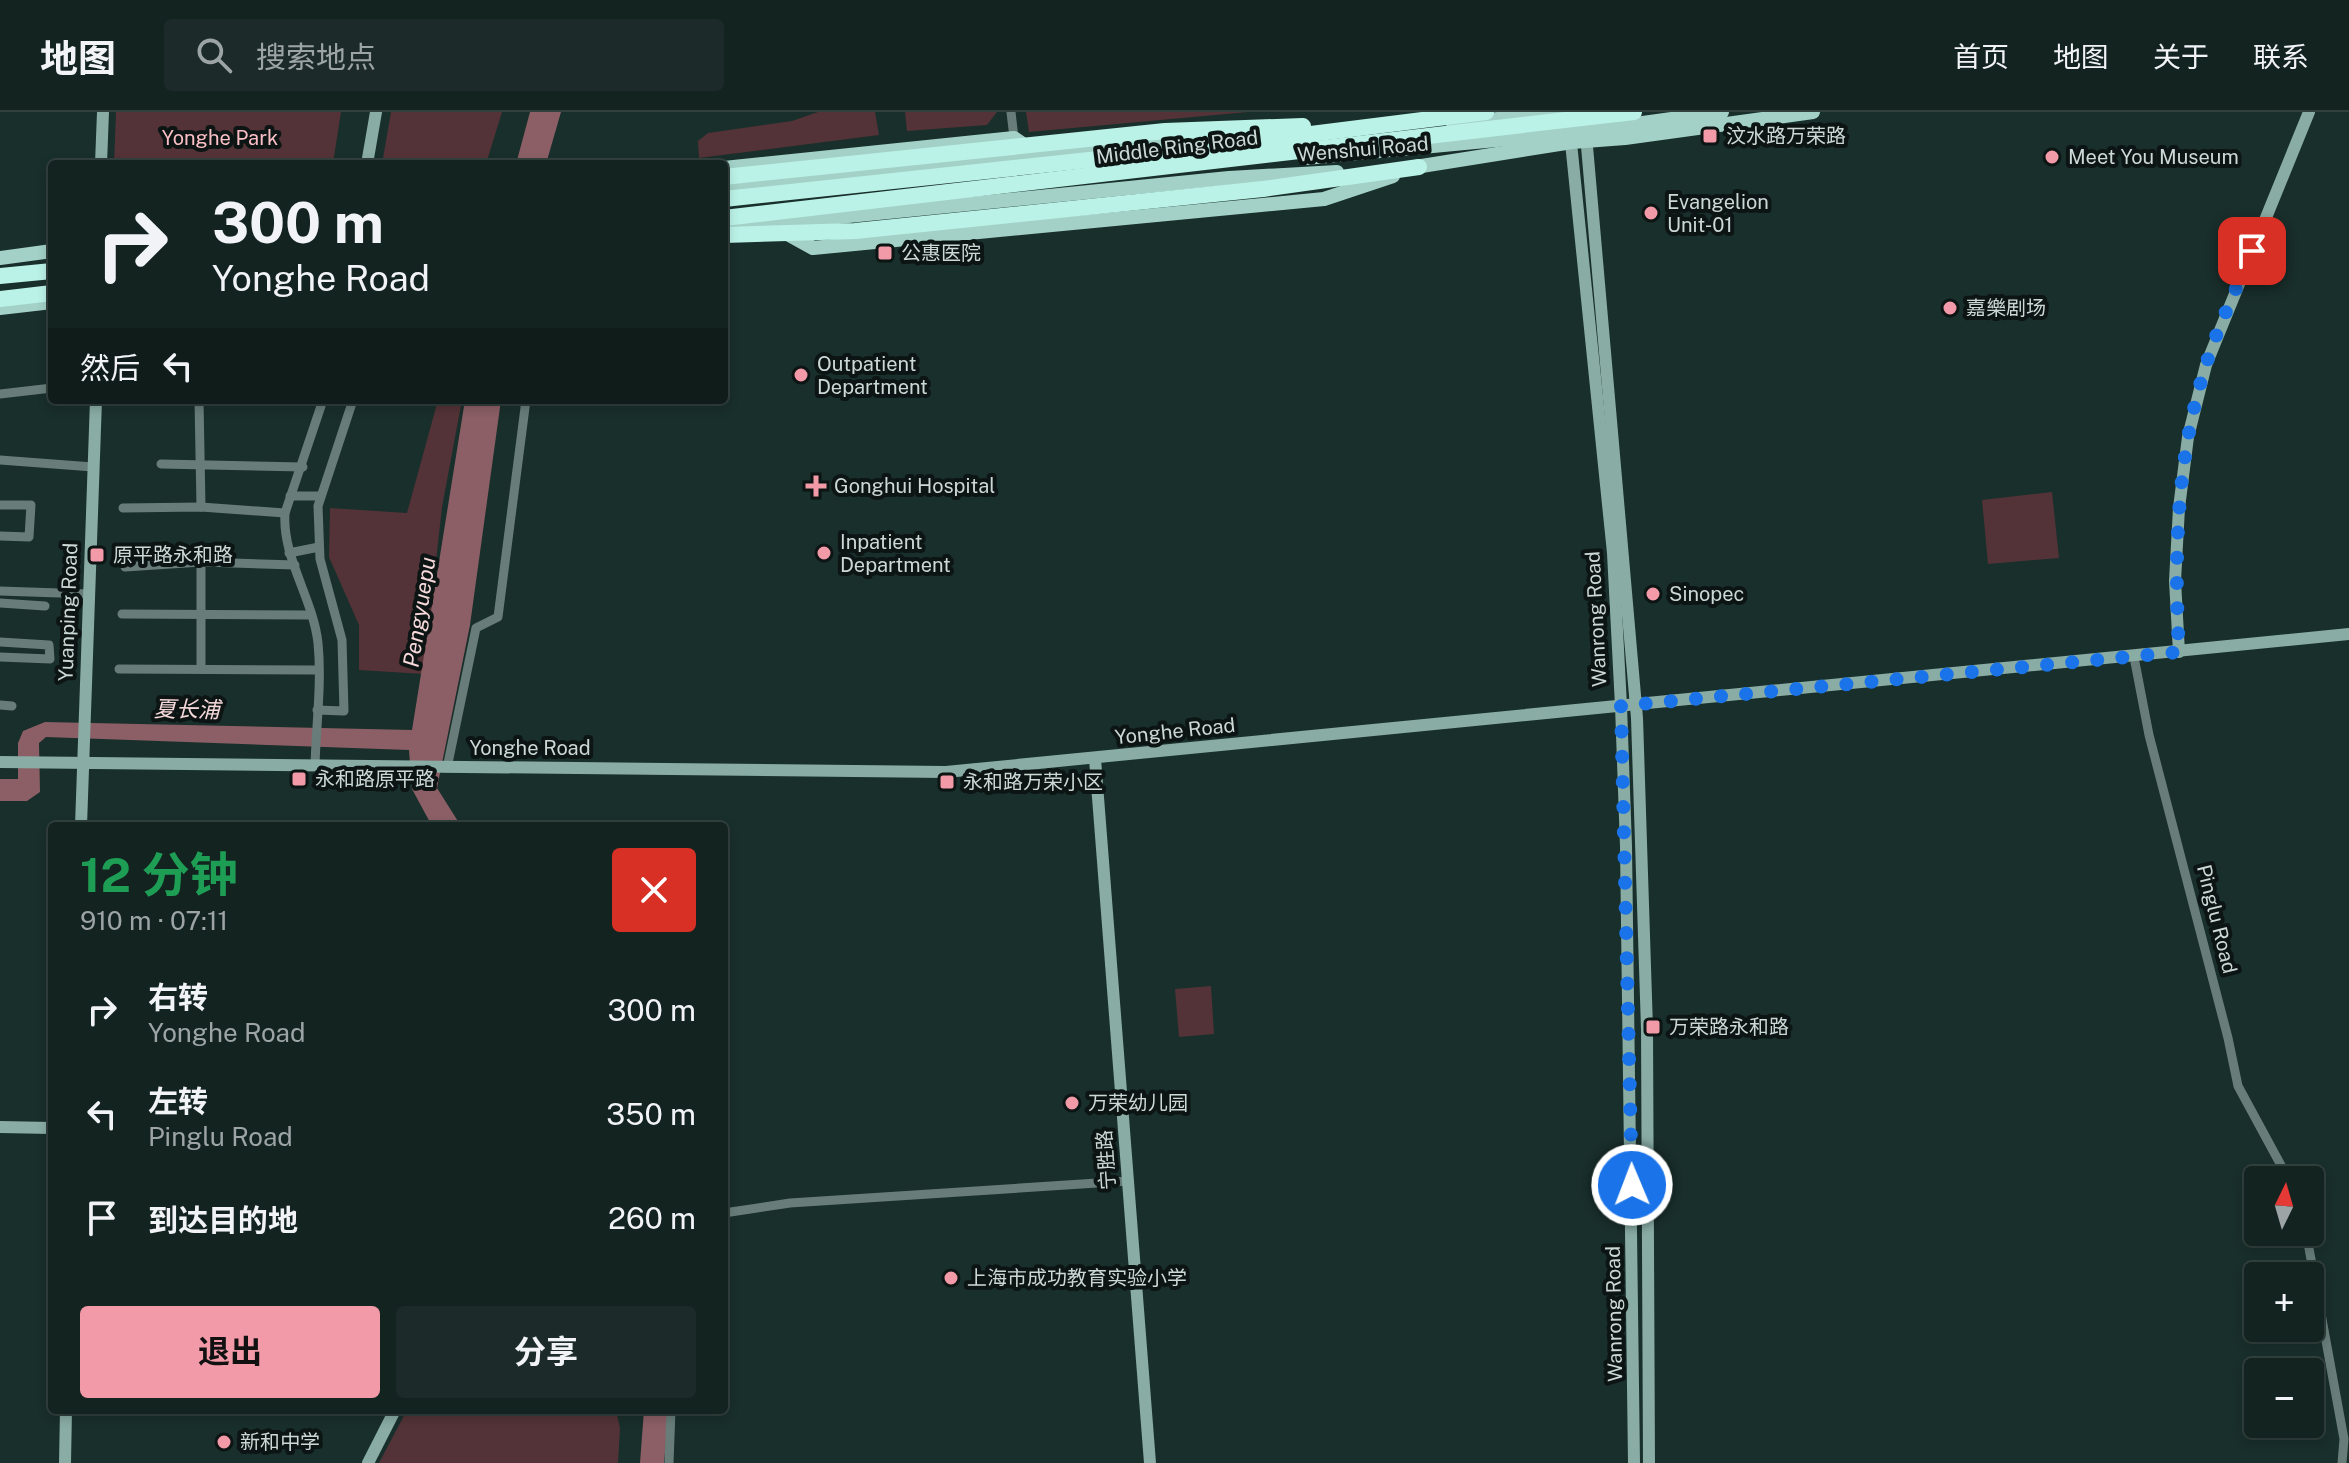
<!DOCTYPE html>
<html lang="zh">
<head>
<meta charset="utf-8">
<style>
	body { margin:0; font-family:"Public Sans","Noto Sans SC",sans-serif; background:#1c2b29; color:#f1f3f6; height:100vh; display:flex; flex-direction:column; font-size:30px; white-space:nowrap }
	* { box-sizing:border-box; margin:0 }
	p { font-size:26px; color:#9da4a5 }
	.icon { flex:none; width:44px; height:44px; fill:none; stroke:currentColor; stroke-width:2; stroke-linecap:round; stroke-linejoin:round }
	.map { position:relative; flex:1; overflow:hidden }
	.panel { position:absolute; left:48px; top:710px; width:680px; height:592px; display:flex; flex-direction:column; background:#132320; border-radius:8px; box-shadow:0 4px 12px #0003,0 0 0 2px #32403e }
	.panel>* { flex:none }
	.guide { position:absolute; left:48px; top:48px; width:680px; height:244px; border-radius:8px; box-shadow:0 4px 12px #0003,0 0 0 2px #32403e; background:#132320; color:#f1f3f6; overflow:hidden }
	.needle { width:52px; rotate:5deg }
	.tools { position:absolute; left:2244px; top:1054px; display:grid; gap:16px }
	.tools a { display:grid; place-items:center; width:80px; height:80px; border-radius:8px; background:#132320; box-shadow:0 4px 12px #0003,0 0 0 2px #32403e; font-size:40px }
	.pin { position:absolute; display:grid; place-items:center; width:68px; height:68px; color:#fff; margin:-34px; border-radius:16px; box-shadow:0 4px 12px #0006 }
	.me { position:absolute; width:88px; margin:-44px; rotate:359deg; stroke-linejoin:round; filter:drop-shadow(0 0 6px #0008) }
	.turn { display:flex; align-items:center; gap:28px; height:168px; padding:0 32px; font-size:36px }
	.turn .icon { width:104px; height:104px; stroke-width:2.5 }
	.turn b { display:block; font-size:56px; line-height:68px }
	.then { display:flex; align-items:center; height:76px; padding:0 32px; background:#0003; gap:16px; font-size:30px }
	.round { display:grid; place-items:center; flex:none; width:84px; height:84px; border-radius:8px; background:#1c2b29 }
	.head { display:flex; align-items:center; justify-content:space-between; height:136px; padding:0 32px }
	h1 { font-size:48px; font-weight:700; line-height:60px; color:#1e9e55 }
	.button { display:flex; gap:16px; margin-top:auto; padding:16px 32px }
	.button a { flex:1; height:92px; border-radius:8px; background:#f39aa8; color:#111; font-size:32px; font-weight:700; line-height:92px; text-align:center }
	.button a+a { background:#1c2b29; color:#f1f3f6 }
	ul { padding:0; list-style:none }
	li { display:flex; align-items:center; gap:24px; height:104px; padding:0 32px }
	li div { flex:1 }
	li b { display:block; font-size:30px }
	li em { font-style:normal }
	header { display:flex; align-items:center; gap:48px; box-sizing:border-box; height:112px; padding:0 40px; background:#132320; border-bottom:2px solid #32403e }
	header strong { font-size:38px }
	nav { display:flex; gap:44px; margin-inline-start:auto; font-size:28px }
	.search { width:560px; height:72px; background:#1c2b29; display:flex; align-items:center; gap:20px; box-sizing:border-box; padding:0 28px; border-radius:8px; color:#9da4a5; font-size:30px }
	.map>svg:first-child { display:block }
	.green { fill:#533337 }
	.water { fill:#8b5f65 }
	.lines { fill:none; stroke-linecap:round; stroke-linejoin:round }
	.street { stroke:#687d79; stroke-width:9 }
	.secondary { stroke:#89aca5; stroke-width:12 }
	.primary { stroke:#a3d1c7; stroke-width:14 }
	.highway { stroke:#bbf2e7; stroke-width:16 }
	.route { stroke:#1a73e8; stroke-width:14; stroke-dasharray:0 25.2 }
	.poi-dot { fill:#f39aa8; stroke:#0c1513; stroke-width:3 }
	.labels { text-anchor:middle; stroke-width:8; stroke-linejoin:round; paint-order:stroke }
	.poi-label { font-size:20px; fill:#cbd8d5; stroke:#0c1513; text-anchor:start }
	.park-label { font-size:20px; fill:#fcbfc7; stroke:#0c1513 }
	.street-label { font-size:20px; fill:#cbd8d5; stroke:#0c1513 }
	.water-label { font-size:22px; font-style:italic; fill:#f8d9dc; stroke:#0c1513 }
</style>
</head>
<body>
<header>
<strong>地图</strong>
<div class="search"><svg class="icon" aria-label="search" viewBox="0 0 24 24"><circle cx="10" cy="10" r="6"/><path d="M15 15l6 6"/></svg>搜索地点</div>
<nav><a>首页</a><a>地图</a><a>关于</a><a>联系</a></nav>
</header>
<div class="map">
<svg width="2349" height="1351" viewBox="0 0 2349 1351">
	<rect width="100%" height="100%" fill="#192f2b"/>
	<g class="green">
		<path d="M116 0H341L333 51 114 52Z"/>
		<path d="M391 0H502L486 52H382Z"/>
		<path d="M818 0H875L879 23 699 46 698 29 708 21 792 9Z"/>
		<path d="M905 0H997L987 13 907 19Z"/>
		<path d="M1026 0H1248L1029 20Z"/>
		<path d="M438 288H462L442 395 436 449V499L424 562 359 558V513L329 445 330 396 407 401Z"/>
		<path d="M2052 380 2059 446 1988 452 1982 388Z"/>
		<path d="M1211 874 1214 922 1179 925 1175 877Z"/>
		<path d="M407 1298H616L620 1316 618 1351H379Z"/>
	</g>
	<g class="water">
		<path d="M530 0H561L546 52H516Z"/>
		<path d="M465 288H501L470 513 437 676 461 714H432L412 677 409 638 46 625 39 631 40 680 27 689H0V667H18V631L23 619 45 610 412 618Z"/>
		<path d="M644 1298H669L664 1351H640Z"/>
	</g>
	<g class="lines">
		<g class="street">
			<path d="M1011 0 1014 26"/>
			<path d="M0 282 52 276"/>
			<path d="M199 288 201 395"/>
			<path d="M0 348 93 355"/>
			<path d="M161 352 303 355"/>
			<path d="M290 384H321"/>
			<path d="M0 393H31L29 425 0 424"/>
			<path d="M123 396 201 395 285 401"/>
			<path d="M289 441 319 435"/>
			<path d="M125 455 201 450 295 453"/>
			<path d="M0 479 89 482"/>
			<path d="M0 491 45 494"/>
			<path d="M122 502 310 503"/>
			<path d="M0 530 49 533 50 547 0 545"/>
			<path d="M2134 545 2149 623 2228 926 2238 974 2289 1068"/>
			<path d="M119 557 317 558"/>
			<path d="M201 557V450"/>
			<path d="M0 593 12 594"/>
			<path d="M317 598 344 599 342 528 320 447 318 394 353 288"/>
			<path d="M315 654C316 614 322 571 318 531 313 486 282 446 285 401L323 288"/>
			<path d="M447 656 476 516 498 505 526 288"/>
			<path d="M724 1101 790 1091 1128 1069"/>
			<path d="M2306 1120 2344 1327 2342 1351"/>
			<path d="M669 1351 671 1298"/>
		</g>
		<g class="secondary">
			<path d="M1570 21 1613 441 1621 594 1626 734 1634 1351"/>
			<path d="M1586 23 1637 606 1647 917 1649 1351"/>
			<path d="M101 52 103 0"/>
			<path d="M367 52 376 0"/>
			<path d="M2179 540 2175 469 2179 396 2188 325 2206 253 2309 0"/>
			<path d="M1095 647 1150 1351"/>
			<path d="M0 650 946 660 2349 522"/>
			<path d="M81 714 96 288"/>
			<path d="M0 1015 52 1016"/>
			<path d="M65 1351 66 1298"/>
			<path d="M368 1351 395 1298"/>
		</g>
		<g class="primary">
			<path d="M1453 12 1560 0"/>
			<path d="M1306 46 1570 21 1722 0"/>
			<path d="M724 56 1014 26 1036 41 1237 24"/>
			<path d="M1409 56 1572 30 1625 26 1813 0"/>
			<path d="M724 75 1036 41"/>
			<path d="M728 116 1229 66 1337 60"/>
			<path d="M784 120 813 136 1324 87 1393 64"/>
			<path d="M0 146 52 139"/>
			<path d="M0 196 52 190"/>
		</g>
		<g class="highway">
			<path d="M724 65 1165 19 1303 14"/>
			<path d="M724 87 1183 38 1486 0"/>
			<path d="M724 106 1634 0"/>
			<path d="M724 123 855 119 1263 77 1419 55"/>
			<path d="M0 164 52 159"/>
			<path d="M0 187 52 181"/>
		</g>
	</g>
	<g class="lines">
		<path class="route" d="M1632 1073 1621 594 2179 540C2174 444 2176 346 2206 253 2218 214 2237 176 2252 139"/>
	</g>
	<g class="poi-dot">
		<rect x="1702" y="16" width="16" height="16" rx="4"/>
		<circle cx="2052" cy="45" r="8"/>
		<circle cx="1651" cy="101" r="8"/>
		<rect x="877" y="133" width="16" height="16" rx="4"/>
		<circle cx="1950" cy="196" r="8"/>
		<circle cx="801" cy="263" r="8"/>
		<path d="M812 362h8v8h8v8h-8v8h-8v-8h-8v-8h8z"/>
		<circle cx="824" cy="441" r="8"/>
		<rect x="89" y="435" width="16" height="16" rx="4"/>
		<circle cx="1653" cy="482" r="8"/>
		<rect x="291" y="659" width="16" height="16" rx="4"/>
		<rect x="939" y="662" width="16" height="16" rx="4"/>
		<rect x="1645" y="907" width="16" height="16" rx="4"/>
		<circle cx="1072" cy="991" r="8"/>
		<circle cx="951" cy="1166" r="8"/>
		<circle cx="224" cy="1330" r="8"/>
	</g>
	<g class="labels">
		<g class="poi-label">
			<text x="1726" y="31">汶水路万荣路</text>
			<text x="2068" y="52">Meet You Museum</text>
			<text x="1667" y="97">Evangelion<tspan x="1667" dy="23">Unit-01</tspan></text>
			<text x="901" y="148">公惠医院</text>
			<text x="1966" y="203">嘉樂剧场</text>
			<text x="817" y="259">Outpatient<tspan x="817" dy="23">Department</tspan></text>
			<text x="834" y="381">Gonghui Hospital</text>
			<text x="840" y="437">Inpatient<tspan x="840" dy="23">Department</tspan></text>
			<text x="113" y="450">原平路永和路</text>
			<text x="1669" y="489">Sinopec</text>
			<text x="315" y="674">永和路原平路</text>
			<text x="963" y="677">永和路万荣小区</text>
			<text x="1669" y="922">万荣路永和路</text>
			<text x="1088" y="998">万荣幼儿园</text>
			<text x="967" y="1173">上海市成功教育实验小学</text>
			<text x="240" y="1337">新和中学</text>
		</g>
		<g class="park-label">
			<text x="220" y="33">Yonghe Park</text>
		</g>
		<g class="street-label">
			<text transform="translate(1177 35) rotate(-7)" y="7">Middle Ring Road</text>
			<text transform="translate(1363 37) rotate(-5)" y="7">Wenshui Road</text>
			<text transform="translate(68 500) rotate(-88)" y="7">Yuanping Road</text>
			<text transform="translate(1596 507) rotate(-93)" y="7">Wanrong Road</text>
			<text transform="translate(1175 619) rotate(-6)" y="7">Yonghe Road</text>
			<text x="530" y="643">Yonghe Road</text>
			<text transform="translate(2217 807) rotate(76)" y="7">Pinglu Road</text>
			<text transform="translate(1106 1048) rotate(-94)" y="7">宁胜路</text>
			<text transform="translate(1614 1202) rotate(-91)" y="7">Wanrong Road</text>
		</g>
		<g class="water-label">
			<text transform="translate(419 500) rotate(-81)" y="8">Pengyuepu</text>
			<text transform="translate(187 597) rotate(1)" y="8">夏长浦</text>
		</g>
	</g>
</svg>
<div class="tools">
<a><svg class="needle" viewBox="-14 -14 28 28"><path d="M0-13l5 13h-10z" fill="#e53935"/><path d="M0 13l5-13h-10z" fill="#9da4a5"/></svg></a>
<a>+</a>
<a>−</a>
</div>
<div class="pin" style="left:2252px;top:139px;background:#d93025"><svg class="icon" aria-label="arrive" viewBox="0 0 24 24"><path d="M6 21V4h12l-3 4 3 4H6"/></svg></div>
<svg class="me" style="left:1632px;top:1073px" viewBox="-20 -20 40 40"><circle r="17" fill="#1a73e8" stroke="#fff" stroke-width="3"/><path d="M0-11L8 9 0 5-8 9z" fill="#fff"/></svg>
<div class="guide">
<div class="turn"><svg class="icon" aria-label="right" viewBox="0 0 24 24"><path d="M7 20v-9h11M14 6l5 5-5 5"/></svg><div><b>300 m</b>Yonghe Road</div></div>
<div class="then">然后<svg class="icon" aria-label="left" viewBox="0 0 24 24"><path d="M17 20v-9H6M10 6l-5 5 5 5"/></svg></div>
</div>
<section class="panel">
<div class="head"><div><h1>12 分钟</h1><p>910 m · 07:11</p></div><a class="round" style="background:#d93025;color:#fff"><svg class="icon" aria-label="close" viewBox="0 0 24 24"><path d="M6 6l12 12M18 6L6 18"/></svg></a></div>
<ul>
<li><svg class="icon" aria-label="right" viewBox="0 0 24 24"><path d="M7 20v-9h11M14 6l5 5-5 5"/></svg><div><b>右转</b><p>Yonghe Road</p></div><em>300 m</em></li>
<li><svg class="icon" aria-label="left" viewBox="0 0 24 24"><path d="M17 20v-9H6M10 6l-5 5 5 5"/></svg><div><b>左转</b><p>Pinglu Road</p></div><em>350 m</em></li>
<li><svg class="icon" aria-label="arrive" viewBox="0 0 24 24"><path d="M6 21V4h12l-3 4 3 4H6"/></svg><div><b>到达目的地</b></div><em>260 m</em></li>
</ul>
<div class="button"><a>退出</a><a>分享</a></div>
</section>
</div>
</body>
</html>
